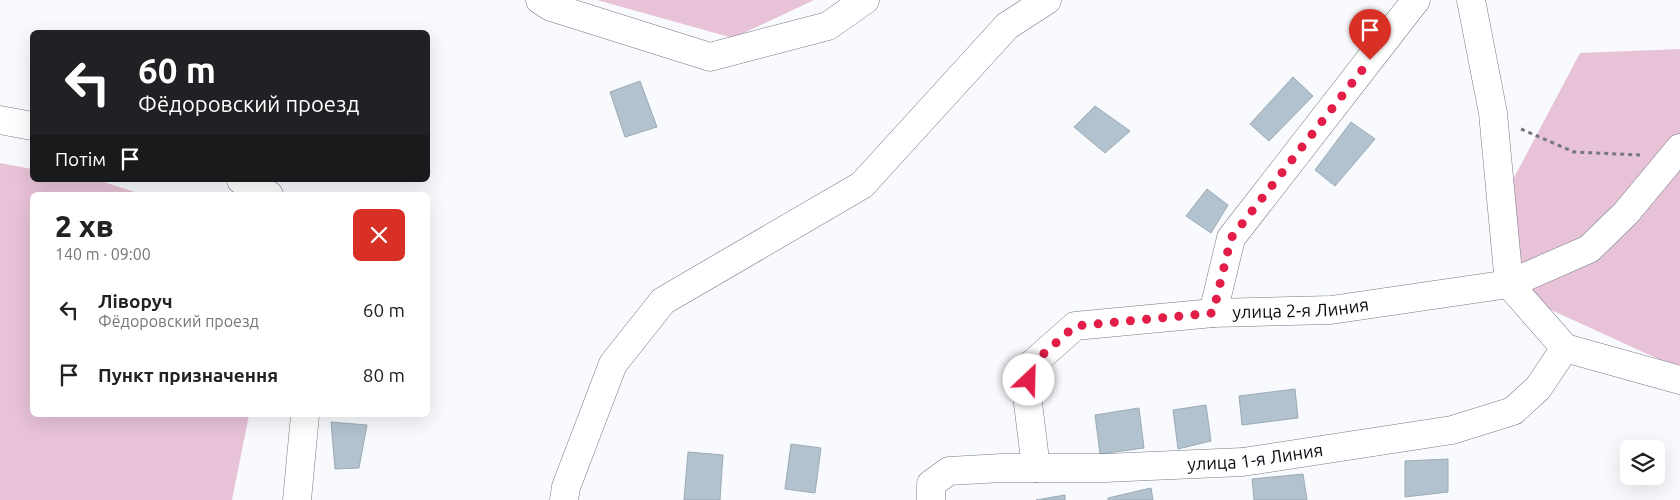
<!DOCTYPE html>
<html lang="uk">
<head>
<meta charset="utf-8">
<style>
	body { margin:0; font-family:Ubuntu,sans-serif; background:#f2f2f2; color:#222; height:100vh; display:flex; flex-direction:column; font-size:19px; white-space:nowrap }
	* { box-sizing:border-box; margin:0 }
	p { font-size:16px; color:#767676 }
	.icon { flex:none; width:28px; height:28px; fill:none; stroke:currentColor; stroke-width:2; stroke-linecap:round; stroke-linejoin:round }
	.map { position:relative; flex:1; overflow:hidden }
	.details { position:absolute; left:30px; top:192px; width:400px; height:225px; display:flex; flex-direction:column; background:#fff; border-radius:8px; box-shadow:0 5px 20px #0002 }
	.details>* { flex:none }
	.guide { position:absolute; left:30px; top:30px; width:400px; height:152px; border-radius:8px; box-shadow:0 5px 20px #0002; background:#202124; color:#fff; overflow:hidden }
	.controls { position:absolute; left:1620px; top:440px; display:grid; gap:10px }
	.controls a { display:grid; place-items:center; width:45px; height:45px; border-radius:8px; background:#fff; box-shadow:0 5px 20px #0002; font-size:25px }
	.pin { position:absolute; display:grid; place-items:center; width:42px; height:42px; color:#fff; margin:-51px -21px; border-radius:50% 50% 50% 0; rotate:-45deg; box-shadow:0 0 5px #0007 }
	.pin .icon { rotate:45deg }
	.me { position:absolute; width:55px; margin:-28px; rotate:24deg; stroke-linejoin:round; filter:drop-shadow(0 0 4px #0008) }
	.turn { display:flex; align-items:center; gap:18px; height:105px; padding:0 25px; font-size:22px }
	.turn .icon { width:65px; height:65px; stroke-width:2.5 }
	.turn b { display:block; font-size:35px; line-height:42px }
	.then { display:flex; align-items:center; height:48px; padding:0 25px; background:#0003; gap:10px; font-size:19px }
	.round { display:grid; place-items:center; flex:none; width:52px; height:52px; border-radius:8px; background:#f2f2f2 }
	.overview { display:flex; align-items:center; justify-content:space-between; height:85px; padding:0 25px }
	h1 { font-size:30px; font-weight:800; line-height:38px }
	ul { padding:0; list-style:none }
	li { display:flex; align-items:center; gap:15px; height:65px; padding:0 25px }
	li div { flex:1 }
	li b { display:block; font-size:19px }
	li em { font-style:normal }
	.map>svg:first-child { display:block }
	.green { fill:#e8c2d7 }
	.building { fill:#b2c2ce; stroke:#9babb6 }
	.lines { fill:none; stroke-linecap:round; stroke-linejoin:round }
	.minor-casing { stroke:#767a89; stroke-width:29 }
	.path { stroke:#76777c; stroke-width:3; stroke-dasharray:4 4; stroke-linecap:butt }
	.minor { stroke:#fff; stroke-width:28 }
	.route { stroke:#e11d48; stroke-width:9; stroke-dasharray:0 16.2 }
	.labels { text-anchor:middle; stroke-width:5; stroke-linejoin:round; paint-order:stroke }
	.street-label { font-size:18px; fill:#0b0c12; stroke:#f9fafe }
</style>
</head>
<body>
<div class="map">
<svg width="1680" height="500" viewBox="0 0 1680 500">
	<rect width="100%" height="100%" fill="#f9fafe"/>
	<g class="green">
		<path d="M597 0H814L733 38Z"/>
		<path d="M1680 49V369L1536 303 1499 206 1580 53Z"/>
		<path d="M0 163 32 169V180H98L144 195H32V415H249L232 500H0Z"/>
	</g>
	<g class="building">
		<path d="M1293 77 1313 96 1269 141 1250 124Z"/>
		<path d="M640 81 657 127 625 137 610 92Z"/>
		<path d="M1095 106 1130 131 1105 153 1074 127Z"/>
		<path d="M1351 122 1375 139 1335 186 1315 170Z"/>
		<path d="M1207 189 1228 205 1211 233 1186 216Z"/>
		<path d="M1295 389 1298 418 1242 425 1239 396Z"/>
		<path d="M1206 405 1211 441 1178 449 1173 410Z"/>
		<path d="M1139 408 1144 448 1100 454 1095 415Z"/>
		<path d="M331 422 367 425 359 468 335 469Z"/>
		<path d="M791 444 821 448 815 493 785 489Z"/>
		<path d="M688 452 723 455 720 500H684Z"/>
		<path d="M1448 459V492L1405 497V461Z"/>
		<path d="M1303 474 1307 500H1254L1252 479Z"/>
		<path d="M1151 488 1153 500H1108V498Z"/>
		<path d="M1065 495V500H1036Z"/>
	</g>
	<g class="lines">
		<defs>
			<g id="minor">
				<path d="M540 0 551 7 710 57 828 26 865 0"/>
				<path d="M1471 0 1493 113 1509 284 1565 348 1680 380"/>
				<path d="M0 120 32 126"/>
				<path d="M241 180 269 195"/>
				<path d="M1213 313 1231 238 1416 0"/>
				<path id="s1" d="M1036 468 1027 395 1031 365 1075 326 1213 313 1331 310 1509 284 1589 249 1626 213 1680 148"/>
				<path d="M297 500 305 415"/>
				<path d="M564 500 566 487 613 364 663 301 862 185 1007 26 1047 0"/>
				<path id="s2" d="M931 500V484L949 471 1002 468H1104L1243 462 1452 430 1513 411 1538 388 1565 348"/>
			</g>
		</defs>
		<use href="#minor" class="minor-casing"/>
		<path class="path" d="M1521 129 1574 152 1640 155"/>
		<use href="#minor" class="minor"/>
	</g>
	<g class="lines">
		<path class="route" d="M1029 380 1031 365 1075 326 1213 313 1231 238 1370 60"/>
	</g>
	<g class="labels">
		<g class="street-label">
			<text dy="6" stroke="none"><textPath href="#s1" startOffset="389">улица 2-я Линия</textPath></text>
			<text dy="6" stroke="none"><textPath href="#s2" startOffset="345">улица 1-я Линия</textPath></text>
		</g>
	</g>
</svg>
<div class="controls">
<a><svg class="icon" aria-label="layers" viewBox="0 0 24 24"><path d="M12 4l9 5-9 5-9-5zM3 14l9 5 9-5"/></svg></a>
</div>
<div class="pin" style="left:1370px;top:60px;background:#d93025"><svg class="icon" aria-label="arrive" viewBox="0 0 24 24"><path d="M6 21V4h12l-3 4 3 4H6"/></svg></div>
<svg class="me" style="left:1029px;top:380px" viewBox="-20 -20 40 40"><circle r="19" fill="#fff"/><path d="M0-13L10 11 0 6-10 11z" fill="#e11d48"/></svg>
<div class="guide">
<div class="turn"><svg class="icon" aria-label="left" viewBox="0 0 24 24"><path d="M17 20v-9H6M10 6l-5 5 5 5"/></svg><div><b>60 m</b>Фёдоровский проезд</div></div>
<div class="then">Потім<svg class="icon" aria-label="arrive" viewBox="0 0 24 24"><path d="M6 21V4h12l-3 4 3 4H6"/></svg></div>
</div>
<section class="details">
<div class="overview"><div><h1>2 хв</h1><p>140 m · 09:00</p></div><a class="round" style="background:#d93025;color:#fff"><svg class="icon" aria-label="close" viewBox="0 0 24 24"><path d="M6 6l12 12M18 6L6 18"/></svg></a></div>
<ul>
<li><svg class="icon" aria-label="left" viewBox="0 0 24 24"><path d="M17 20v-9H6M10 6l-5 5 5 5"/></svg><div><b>Ліворуч</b><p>Фёдоровский проезд</p></div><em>60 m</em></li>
<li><svg class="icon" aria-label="arrive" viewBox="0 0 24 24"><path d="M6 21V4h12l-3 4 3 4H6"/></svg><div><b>Пункт призначення</b></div><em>80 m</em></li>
</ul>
</section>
</div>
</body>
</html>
